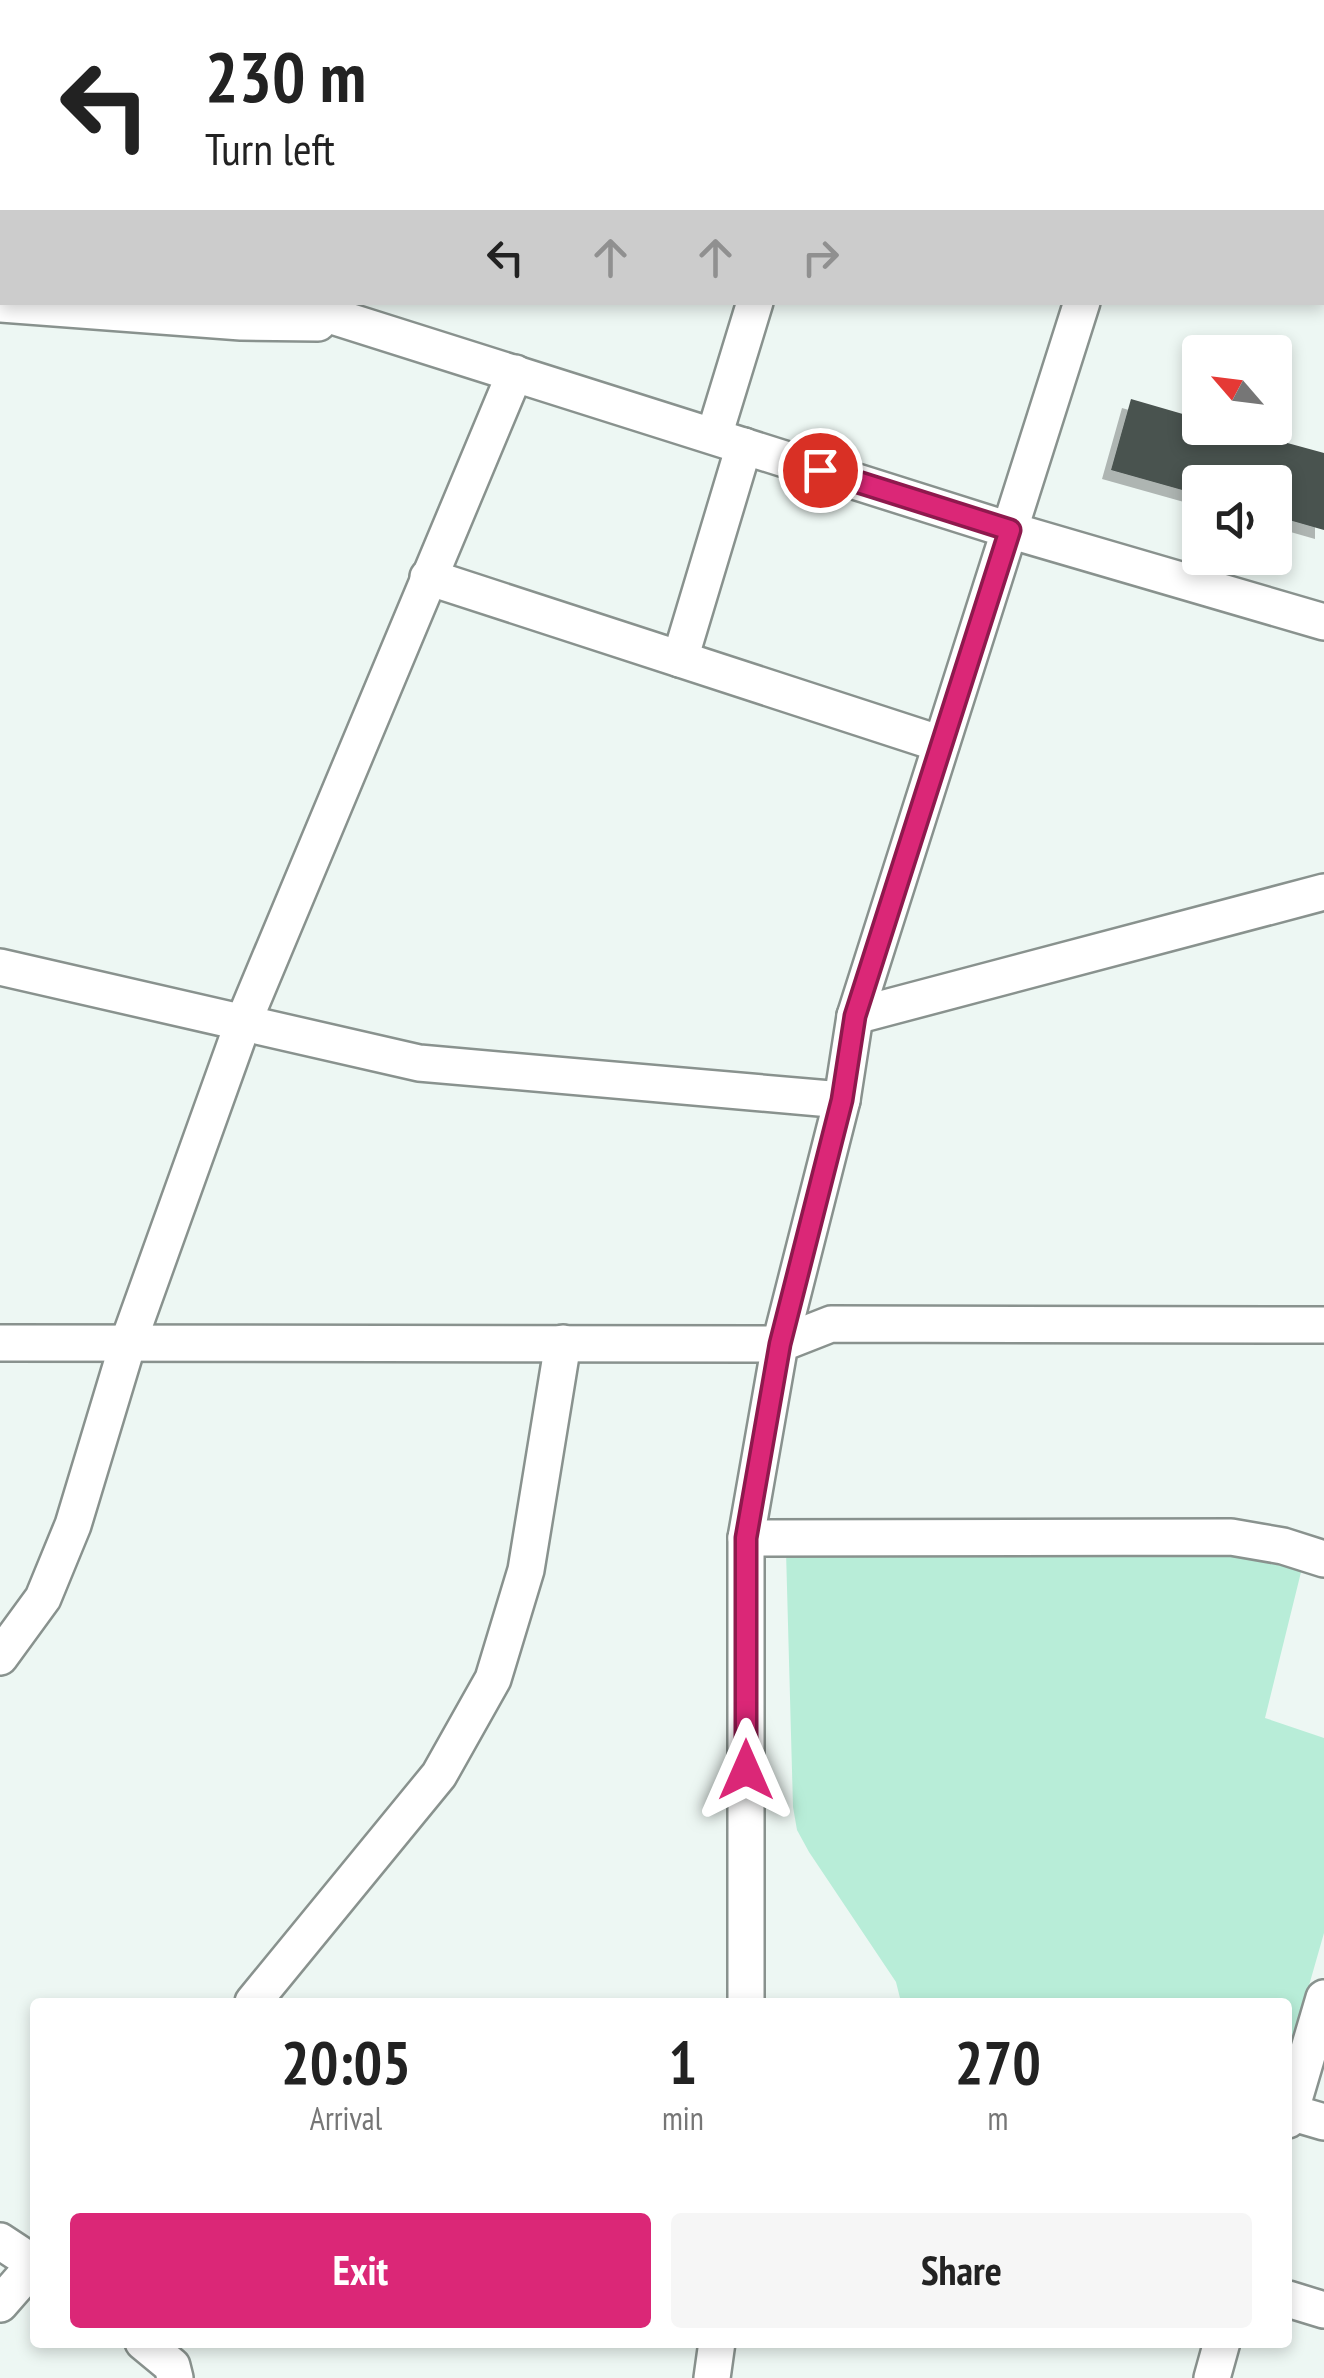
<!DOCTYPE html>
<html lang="en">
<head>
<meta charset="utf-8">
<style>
	body { margin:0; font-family:"PT Sans Narrow",sans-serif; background:#f6f6f6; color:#222; height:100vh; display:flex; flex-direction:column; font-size:38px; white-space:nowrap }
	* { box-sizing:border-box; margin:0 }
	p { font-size:32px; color:#767676 }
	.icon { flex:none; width:55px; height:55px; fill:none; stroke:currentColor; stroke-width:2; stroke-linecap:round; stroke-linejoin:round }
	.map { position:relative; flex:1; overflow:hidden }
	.drawer { position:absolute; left:30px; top:1998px; width:1262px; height:350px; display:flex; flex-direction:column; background:#fff; border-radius:10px; box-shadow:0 5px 15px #0003 }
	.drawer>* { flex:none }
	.banner { position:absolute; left:0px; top:0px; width:1325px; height:305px; box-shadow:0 5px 15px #0003; background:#fff; color:#222; overflow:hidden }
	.needle { width:65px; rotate:298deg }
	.controls { position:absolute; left:1182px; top:335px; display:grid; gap:20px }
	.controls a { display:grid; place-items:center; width:110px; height:110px; border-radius:10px; background:#fff; box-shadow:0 5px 15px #0003; font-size:50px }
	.pin { position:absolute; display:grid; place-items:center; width:85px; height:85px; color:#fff; margin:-42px; border:5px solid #fff; border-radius:50%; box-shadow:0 2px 10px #0007 }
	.me { position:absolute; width:110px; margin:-55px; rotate:0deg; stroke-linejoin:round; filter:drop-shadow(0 0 8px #0008) }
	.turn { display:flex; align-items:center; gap:35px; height:210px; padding:0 40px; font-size:45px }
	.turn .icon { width:130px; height:130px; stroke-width:2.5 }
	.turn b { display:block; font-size:70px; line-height:85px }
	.lanes { display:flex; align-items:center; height:95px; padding:0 40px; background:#0003; justify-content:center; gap:50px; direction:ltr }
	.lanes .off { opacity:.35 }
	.eta { display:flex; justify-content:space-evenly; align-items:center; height:170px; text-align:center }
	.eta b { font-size:60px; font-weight:800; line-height:70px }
	.action { display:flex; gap:20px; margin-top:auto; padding:20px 40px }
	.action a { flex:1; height:115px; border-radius:10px; background:#db2777; color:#fff; font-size:40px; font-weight:800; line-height:115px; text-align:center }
	.action a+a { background:#f6f6f6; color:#222 }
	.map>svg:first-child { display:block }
	.green { fill:#b8edd8 }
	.building { fill:#4a524f; filter:url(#shadow) }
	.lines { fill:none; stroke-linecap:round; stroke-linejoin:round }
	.minor-casing { stroke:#89928e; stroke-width:40 }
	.minor { stroke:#fff; stroke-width:35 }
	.route-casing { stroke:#8e194d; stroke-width:25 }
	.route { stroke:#db2777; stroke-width:18 }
</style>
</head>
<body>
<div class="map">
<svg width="1324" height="2378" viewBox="0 0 1324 2378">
	<defs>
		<filter id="shadow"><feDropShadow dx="-9" dy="9" stdDeviation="0" flood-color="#0004"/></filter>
	</defs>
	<rect width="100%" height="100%" fill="#edf7f3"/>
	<path class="green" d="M786 1551 1263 1555 1303 1564 1265 1718 1324 1738V1933L1288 2059V2002H901L896 1982 809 1852 797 1830 793 1807Z"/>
	<path class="building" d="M1131 399 1200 419V428H1232L1324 453V530L1275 516V482H1200V495L1111 470Z"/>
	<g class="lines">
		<defs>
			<g id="minor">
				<path d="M782 0 791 2"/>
				<path d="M103 2 104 0"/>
				<path d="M335 2 336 0"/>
				<path d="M1178 2 1179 0"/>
				<path d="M0 276 2 270"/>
				<path d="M288 302 1009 530 1324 622"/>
				<path d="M0 304 241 322 318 323"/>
				<path d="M714 436 755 302"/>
				<path d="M428 577 941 744"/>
				<path d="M680 659 744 446"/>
				<path d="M0 967 419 1063 842 1100"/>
				<path d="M855 1016 1324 892"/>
				<path d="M0 1343 780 1344 842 1100 855 1016 1082 302"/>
				<path d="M746 1538 1231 1537 1283 1546 1324 1559"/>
				<path d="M0 1657 43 1598 73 1525 128 1343 243 1023 515 373"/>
				<path d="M253 2002 439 1775 493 1679 526 1570 563 1343"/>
				<path d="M746 2002V1538L780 1344 831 1324 1324 1325"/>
				<path d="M1290 2112 1324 2122"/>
				<path d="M1288 2120 1324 1998"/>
				<path d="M0 2241 35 2264"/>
				<path d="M1288 2299 1324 2310"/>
				<path d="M0 2304 35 2264"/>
				<path d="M143 2342 172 2366 175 2378"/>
				<path d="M712 2378 717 2342"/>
				<path d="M1212 2378 1222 2342"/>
			</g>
		</defs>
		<use href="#minor" class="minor-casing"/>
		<use href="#minor" class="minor"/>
	</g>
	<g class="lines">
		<defs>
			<path id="route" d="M746 1770V1538L780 1344 842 1100 855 1016 1010 530 820 470"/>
		</defs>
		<use href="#route" class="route-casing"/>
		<use href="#route" class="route"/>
	</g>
</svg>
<div class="controls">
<a><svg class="needle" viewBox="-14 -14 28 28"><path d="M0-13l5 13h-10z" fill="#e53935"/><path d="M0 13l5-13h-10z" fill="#767676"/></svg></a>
<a><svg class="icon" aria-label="sound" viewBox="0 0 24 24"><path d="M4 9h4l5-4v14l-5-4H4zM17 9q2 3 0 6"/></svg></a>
</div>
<div class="pin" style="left:820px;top:470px;background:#d93025"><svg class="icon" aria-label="arrive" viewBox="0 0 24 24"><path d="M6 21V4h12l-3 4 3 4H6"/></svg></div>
<svg class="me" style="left:746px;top:1770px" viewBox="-20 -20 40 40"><path d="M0-17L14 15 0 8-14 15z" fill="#db2777" stroke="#fff" stroke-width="4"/></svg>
<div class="banner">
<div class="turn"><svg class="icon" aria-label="left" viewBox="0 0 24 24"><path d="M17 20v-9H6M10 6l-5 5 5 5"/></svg><div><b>230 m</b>Turn left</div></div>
<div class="lanes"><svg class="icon" aria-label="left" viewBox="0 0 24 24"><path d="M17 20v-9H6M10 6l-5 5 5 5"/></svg><svg class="icon off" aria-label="ahead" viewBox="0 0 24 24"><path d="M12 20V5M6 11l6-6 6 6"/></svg><svg class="icon off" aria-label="ahead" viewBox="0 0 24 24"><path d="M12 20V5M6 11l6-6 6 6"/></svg><svg class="icon off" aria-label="right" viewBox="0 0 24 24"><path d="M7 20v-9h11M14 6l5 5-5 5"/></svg></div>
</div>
<section class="drawer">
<div class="eta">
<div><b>20:05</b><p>Arrival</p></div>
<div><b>1</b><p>min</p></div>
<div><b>270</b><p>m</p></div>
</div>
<div class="action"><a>Exit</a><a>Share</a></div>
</section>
</div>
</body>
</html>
